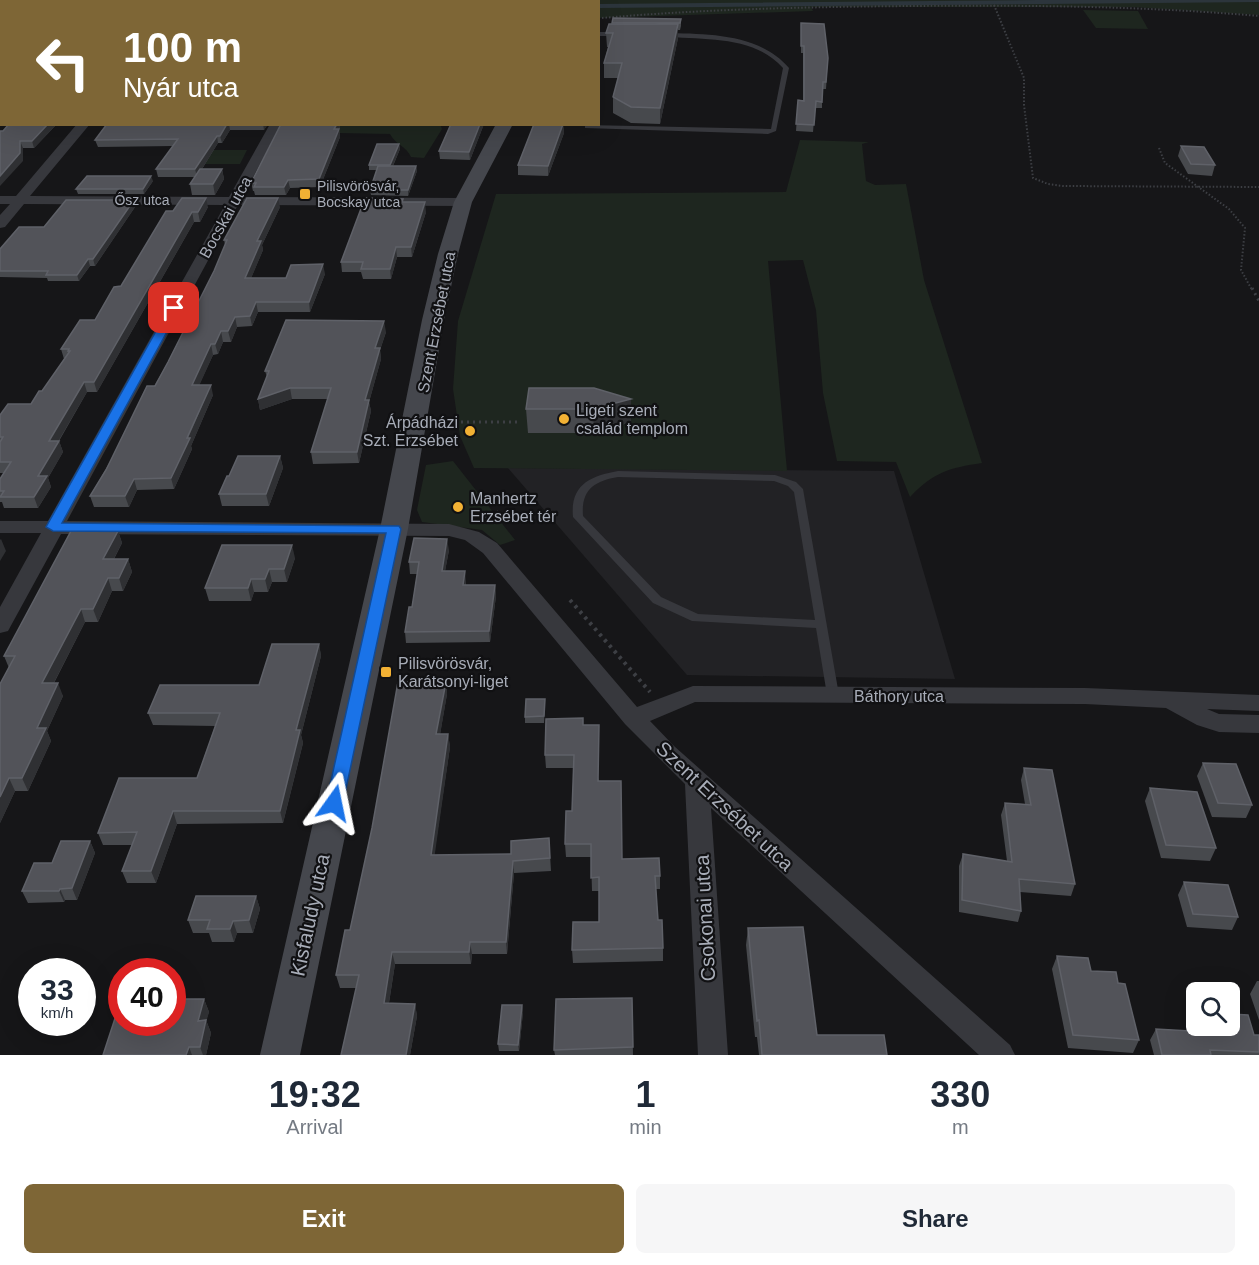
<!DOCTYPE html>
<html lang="en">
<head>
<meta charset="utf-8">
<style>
	body { margin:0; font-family:Arial,sans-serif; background:#f6f6f7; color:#1f2937; height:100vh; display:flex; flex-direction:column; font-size:22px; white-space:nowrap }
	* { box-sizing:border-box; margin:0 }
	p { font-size:20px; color:#747a83 }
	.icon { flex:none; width:33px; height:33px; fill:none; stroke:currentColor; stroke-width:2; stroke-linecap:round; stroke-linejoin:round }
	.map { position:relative; height:1055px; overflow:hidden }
	.details { display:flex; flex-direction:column; background:#fff; flex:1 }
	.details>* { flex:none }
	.hud { position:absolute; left:0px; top:0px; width:600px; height:126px; box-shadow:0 6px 24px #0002; background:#7e6636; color:#fff; overflow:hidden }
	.tools { position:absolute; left:1186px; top:982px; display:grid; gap:12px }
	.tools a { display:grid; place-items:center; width:54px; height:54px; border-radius:9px; background:#fff; box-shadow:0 6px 24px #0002; font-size:30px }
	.speed { position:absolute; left:18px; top:958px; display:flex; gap:12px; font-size:30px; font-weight:700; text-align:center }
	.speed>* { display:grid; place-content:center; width:78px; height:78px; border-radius:50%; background:#fff; box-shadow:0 6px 24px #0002; line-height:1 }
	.speed small { font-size:15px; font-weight:400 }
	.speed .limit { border:9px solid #d22; background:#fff; color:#111 }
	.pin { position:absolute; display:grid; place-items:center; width:51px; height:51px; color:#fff; margin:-26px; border-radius:12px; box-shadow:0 3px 9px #0006 }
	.me { position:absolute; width:66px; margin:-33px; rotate:12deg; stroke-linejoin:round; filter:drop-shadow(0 0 4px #0008) }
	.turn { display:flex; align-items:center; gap:21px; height:126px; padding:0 24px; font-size:27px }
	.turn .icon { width:78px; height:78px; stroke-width:2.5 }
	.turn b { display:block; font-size:42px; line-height:51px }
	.eta { display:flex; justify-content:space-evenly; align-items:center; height:102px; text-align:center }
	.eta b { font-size:36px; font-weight:700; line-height:42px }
	.action { display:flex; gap:12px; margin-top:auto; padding:12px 24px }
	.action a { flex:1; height:69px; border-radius:9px; background:#7e6636; color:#fff; font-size:24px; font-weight:700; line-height:69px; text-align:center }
	.action a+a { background:#f6f6f7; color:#1f2937 }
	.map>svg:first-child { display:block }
	.built { fill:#222225 }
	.green { fill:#1e261f }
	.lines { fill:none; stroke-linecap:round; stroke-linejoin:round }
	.stream { stroke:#2c353c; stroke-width:4 }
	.path-far2 { stroke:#3d3f44; stroke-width:2; stroke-dasharray:1.5 2; stroke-linecap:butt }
	.path-far1 { stroke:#3d3f44; stroke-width:3; stroke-dasharray:2 4; stroke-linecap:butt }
	.path { stroke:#3d3f44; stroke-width:4; stroke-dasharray:3 4.5; stroke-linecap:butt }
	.lane { fill:#37383d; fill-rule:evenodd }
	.street { fill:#37383d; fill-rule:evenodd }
	.secondary { fill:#45474d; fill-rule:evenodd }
	.wall { fill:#47494d }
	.shaded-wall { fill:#2f3033 }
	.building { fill:#525359; stroke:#5f6168; stroke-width:1.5 }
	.route { fill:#1a73e8; stroke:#114b97; stroke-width:1.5 }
	.poi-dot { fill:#f2b134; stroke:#111113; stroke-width:2 }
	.labels { text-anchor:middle; stroke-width:4.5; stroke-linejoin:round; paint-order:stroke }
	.far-poi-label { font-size:14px; fill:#a8adb8; stroke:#111113; text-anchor:start }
	.far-street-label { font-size:14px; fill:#a8adb8; stroke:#111113 }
	.street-label { font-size:16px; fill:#a8adb8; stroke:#111113 }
	.poi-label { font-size:16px; fill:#a8adb8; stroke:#111113; text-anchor:start }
	.near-street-label { font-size:20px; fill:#a8adb8; stroke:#111113 }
</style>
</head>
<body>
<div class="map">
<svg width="1259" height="1055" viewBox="0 0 1259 1055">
	<rect width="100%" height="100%" fill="#161618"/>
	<path class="built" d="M508 468 894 471 955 679 687 675Z"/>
	<g class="green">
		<path d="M542 0H1259V15L1133 7H811L813 11 599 18 598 2Z"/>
		<path d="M1083 10 1138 11 1148 29 1096 28Z"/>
		<path d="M332 124H440L442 129 424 158 411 157C406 146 396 145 390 134L338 133Z"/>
		<path d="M800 140 869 142 862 144 866 181 875 185 906 184 924 280 982 463C949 468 934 472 910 497L896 462 837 461 823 393 816 310 803 260 768 261 787 471 474 468 460 436 453 389 458 321 496 194 786 192Z"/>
		<path d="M188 150H247L240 164H181Z"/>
		<path d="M453 461 515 540 500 545 482 530 422 522 417 510 426 465Z"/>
	</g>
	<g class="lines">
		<path class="stream" d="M598 6 1259 0"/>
		<g class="path-far2">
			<path d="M994 5 1024 78V105L1033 178 1048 184 1063 186 1259 187"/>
			<path d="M602 18C705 9 807 7 910 6 1027 5 1143 6 1259 16"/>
			<path d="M1159 148 1165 163 1229 209 1245 228 1241 270 1252 290"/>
		</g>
		<g class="path-far1">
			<path d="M1252 288 1259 301"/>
			<path d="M437 422H517"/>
		</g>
		<g class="path">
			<path d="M476 519 498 512"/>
			<path d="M570 600 650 692"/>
		</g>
		<g class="lane">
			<path d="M598 32H619L622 34 619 36H598Z"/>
			<path d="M665 33C707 34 759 33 789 68L776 131 768 134 585 128V126L587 125 771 129 783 68C752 34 705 41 663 36V34Z"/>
			<path d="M618 471 775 475 796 482 803 489 839 695 837 698H829L827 695 816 628 692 621 653 603 573 517C570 485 590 476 618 471ZM618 477 774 481 788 486 794 492 815 620 698 614 661 597 583 516C581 490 594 481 618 477Z"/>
		</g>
		<g class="street">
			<rect x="0" y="28" width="2" height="6"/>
			<path d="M77 124H90L30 196 229 197 270 124H282L242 197 463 198 470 202 463 206 238 205 67 521 449 524 479 532 497 543 637 707 693 686 1085 688 1259 695V711L1207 709 1219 714 1259 715V733L1219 732 1197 725 1166 708 1085 704 695 702 650 721 674 746 1010 1045 1015 1055H979L711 808 728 1055H698L685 784 625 724 483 553 465 540 449 536 61 534 8 631 0 633V607L41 533H0V521H48L225 205 24 204 5 227 0 228V215L10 204H0V196H16Z"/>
		</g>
		<g class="secondary">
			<rect x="548" y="0" width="14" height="2"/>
			<path d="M496 124H513L472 202 458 254 444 320 408 529 300 1055H260L380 529 422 320 438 254 454 202Z"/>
		</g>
	</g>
	<g class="wall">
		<path d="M681 19V26L680 30H678V38L660 124 631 123 613 113V97L618 78H604V63L608 47H607L606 33Z"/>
		<path d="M801 23 828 58 826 89H822V108H815L813 132 796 131 798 100 803 101V53H801Z"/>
		<path d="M57 124 34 148H23V161L0 131Z"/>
		<path d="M107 124H268L264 130H230L222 143H218L202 169H222L224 179 215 195H192L190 184 195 177H158L156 169 173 146 98 147 95 140Z"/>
		<path d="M281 124H341L339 129 340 137 320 187 290 188 286 195H255L254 191H253L251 183Z"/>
		<path d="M484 124 470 160 440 159 439 151Z"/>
		<path d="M534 124H563L564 133 548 176 518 175V165Z"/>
		<path d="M399 144 400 149 393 166H416L417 171 408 196 371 195 370 190 377 170H369V165Z"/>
		<path d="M1181 146 1215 165 1212 176 1188 174 1178 156Z"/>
		<path d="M153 181 144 194H78L76 189Z"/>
		<path d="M135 207 95 266H90L79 281H48L47 278 0 277V249L44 227Z"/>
		<path d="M208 207 200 222H194L97 392H87L59 441 63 452 48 478 51 487 38 508H4L2 502H0V479L4 473H0V415L31 404 42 391 64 359 61 349 95 320 121 286 173 211Z"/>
		<path d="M280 207 262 245 263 250 251 278H286L325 274 310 312H258L252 326 237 327 231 342H223L218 354 213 355 199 385 213 395 191 446 192 449 174 489 137 490 129 507H94L90 496 168 362 214 271 225 245 224 240Z"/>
		<path d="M426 212 412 257H397L391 279H363L361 272H342L341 262Z"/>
		<path d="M386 332 380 350 381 359 369 402 371 411 359 463 313 464 311 452 328 399H292L260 410 258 399 267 377 265 371Z"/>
		<path d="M631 399V422L594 433H528L526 409Z"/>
		<path d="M280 456 283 468 269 506H222L219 494 229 476Z"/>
		<path d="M118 531 122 543 114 559H128L132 572 123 591H112L98 622H85L54 683 63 696 47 731 51 741 28 791H15L0 823 9 668 4 656Z"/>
		<path d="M449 550 445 571 466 582V585H495L496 596 490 642 406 643 405 632 412 607 417 574H410L409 562Z"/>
		<path d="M295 558 287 582H272L268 592H254L251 601H209L205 588Z"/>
		<path d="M319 644 321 656 301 735 303 743 283 823 177 824 156 883H127L122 871 132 845H103L98 833 197 778 215 726 153 725 148 713 259 685Z"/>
		<path d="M398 682H446L447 694 440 734H448L450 747 434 855 511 854V841L549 838 551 871 514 873 507 954H472L471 964H395L389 1003 415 1004 417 1016 410 1055H341L357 988H340L336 975 345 930H350L372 828Z"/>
		<path d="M545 705 544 723H525V717Z"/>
		<path d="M584 725 599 781 622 859 660 876V889H656L658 920 663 948V961L573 963 572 950 599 922V891H592L591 857H566L565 844 572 811 574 768H546L545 755Z"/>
		<path d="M1203 763 1252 805 1246 818 1212 817 1197 776Z"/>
		<path d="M1024 768 1075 884 1071 896 1020 892 1021 911 1018 922 959 912V866L963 854 1007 861 1001 815 1005 803 1025 804 1021 780Z"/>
		<path d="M1150 788 1216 848 1210 861 1161 858 1145 801Z"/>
		<path d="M90 841 95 853 77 900H65L64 902 28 903 22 891 52 863Z"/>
		<path d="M1184 882 1238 917 1232 930 1187 927 1178 895Z"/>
		<path d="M256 896 260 909 253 933H237L234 942H212L209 933H193L188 920Z"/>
		<path d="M748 928 817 1035 887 1055H759L757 1037H755L746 945Z"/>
		<path d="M1057 956 1118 983 1139 1040 1133 1053 1068 1048 1052 969Z"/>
		<path d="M1257 981H1259V1020L1250 994Z"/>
		<path d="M632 998 633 1055H555L554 1050Z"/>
		<path d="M204 999 209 1012 206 1020 211 1033 206 1055H103Z"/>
		<path d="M522 1005 523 1012 519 1051H499L498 1044Z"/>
		<path d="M1214 1026H1230L1254 1035H1259V1055H1154L1150 1040 1156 1029 1216 1032Z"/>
	</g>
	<g class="shaded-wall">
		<path d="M678 24V38L660 124V108Z"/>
		<path d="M48 124H57L34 148 32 141Z"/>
		<path d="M227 124H229L230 130 222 143 220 136Z"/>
		<path d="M263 124H268L264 130Z"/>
		<path d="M337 124H341L335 137 334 129Z"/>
		<path d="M480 124H484L470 160 469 152Z"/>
		<path d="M563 124 564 133 548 176V166Z"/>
		<path d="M339 129 340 137 320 187 319 179Z"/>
		<path d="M217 136 218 143 197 177 195 169Z"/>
		<path d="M20 141 23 148V161L0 186V176Z"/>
		<path d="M399 144 400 149 391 170 390 165Z"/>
		<path d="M416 166 417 171 408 196V190Z"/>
		<path d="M222 169 224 179 215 195 213 184Z"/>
		<path d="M151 176 153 181 144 194 143 189Z"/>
		<path d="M288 180 290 188 286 195 284 187Z"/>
		<path d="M206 198 208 207 200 222 198 212Z"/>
		<path d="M278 198 280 207 262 245 263 250 247 288 245 278 257 241Z"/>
		<path d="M134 200 135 207 95 266 93 259Z"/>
		<path d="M425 202 426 212 412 257 411 247Z"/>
		<path d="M192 212 194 222 97 392 94 382Z"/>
		<path d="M396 247 397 257 391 279 390 269Z"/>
		<path d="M88 259 90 266 79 281 77 275Z"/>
		<path d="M323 264 325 274 310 312 309 302Z"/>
		<path d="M256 302 258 312 252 326 250 316Z"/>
		<path d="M235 317 237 327 231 342 228 331Z"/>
		<path d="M384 321 386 332 380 350 381 359 369 402 371 411 359 463 357 452 365 400 375 348Z"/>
		<path d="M221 331 223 342 218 354 215 344Z"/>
		<path d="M211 344 213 355 195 395 192 385Z"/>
		<path d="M84 382 87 392 52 452 49 441Z"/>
		<path d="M211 385 213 395 191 446 192 449 174 489 171 478Z"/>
		<path d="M290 388 292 399 260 410 258 399Z"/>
		<path d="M631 399V422L594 433 593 409Z"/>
		<path d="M59 441 63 452 48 478 51 487 38 508 34 497 38 476Z"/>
		<path d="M280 456 283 468 269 506 266 494Z"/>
		<path d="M134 479 137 490 129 507 125 496Z"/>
		<path d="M118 531 122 543 107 572 103 559Z"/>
		<path d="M1 539 6 551 0 561V540Z"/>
		<path d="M447 539 449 550 443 582 442 571Z"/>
		<path d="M292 545 295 558 287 582 284 569Z"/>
		<path d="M128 559 132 572 123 591 119 578Z"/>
		<path d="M269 569 272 582 268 592 265 579Z"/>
		<path d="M465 571 466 582 464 597 463 585Z"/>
		<path d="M108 578 112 591 98 622 93 609Z"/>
		<path d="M251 579 254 592 251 601 248 588Z"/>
		<path d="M495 585 496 596 490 642 489 631Z"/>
		<path d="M81 609 85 622 47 696 42 683Z"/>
		<path d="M319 644 321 656 301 735 303 743 283 823 280 811 296 730Z"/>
		<path d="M446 682 447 694 438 747 436 734Z"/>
		<path d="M58 683 63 696 47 731 51 741 28 791 22 778 37 728Z"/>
		<path d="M448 734 450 747 433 867 431 855Z"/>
		<path d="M9 778 15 791 0 823V797Z"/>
		<path d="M173 811 177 824 156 883 151 871Z"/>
		<path d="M90 841 95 853 77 900 72 888Z"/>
		<path d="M513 861 514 873 507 954 506 942Z"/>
		<path d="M60 889 65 900 64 902 59 891Z"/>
		<path d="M256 896 260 909 253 933 249 920Z"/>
		<path d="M233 921 237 933 234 942 230 929Z"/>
		<path d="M470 942 472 954 471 964 469 952Z"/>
		<path d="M392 952 395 964 387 1015 384 1003Z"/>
		<path d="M204 999 209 1012 203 1034 198 1021Z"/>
		<path d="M415 1004 417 1016 410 1055H406Z"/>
		<path d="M522 1005 523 1012 519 1051 518 1045Z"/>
		<path d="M206 1020 211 1033 206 1055H203L200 1047Z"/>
		<path d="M189 1047 192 1055H186Z"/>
	</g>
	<g class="building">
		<path d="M613 18 681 19 680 23H612Z"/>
		<path d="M801 23 824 24 828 58 826 82H823L822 102 816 101 814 125 796 124 798 100 804 101V46H801Z"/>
		<path d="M609 24H678L660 108 631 107 613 97 622 63H604L613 33H606Z"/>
		<path d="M0 52H2V63L0 64Z"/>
		<path d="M9 124H48L32 141H20V153L0 176V131H3Z"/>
		<path d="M107 124H227L220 136H217L195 169H156L178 139 95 140Z"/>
		<path d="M281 124H337L334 129H339L319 179 288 180 284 187H254L256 183H251Z"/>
		<path d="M451 124H480L469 152 439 151Z"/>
		<path d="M534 124H563L548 166 518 165Z"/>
		<path d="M377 144H399L390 165H369Z"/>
		<path d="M1181 146 1204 147 1215 165 1191 164Z"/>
		<path d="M378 166H416L408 190H370Z"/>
		<path d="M200 169H222L213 184H190Z"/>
		<path d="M87 176H151L143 189H76Z"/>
		<path d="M182 198H206L198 212H192L94 382H84L49 441H59L38 476H47L34 497H0L4 491H0V479L11 462H0V442L3 437H0V415L8 404H31L39 391H42L70 351H68L69 349H61L80 320H95L114 287 121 286 166 211H173Z"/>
		<path d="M247 198H278L257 241H261L245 278H286L291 265 323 264 309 302H256L250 316 235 317 228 331H221L215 344H211L192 385H211L187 438H190L171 478 134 479 125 496H90L106 470 147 386H155L168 362 214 271 227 240H224Z"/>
		<path d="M365 198 403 199 402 202H425L411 247H396L390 269H361L363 262H341Z"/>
		<path d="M66 200H134L93 259H88L77 275H46L48 271H0V249L19 227H44Z"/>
		<path d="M286 320 384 321 375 348H380L365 400H369L357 452H311L331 388H290L258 399 269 371H265Z"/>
		<path d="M529 388H594L631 399 593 409H526Z"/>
		<path d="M238 456H280L266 494H219L227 476H229Z"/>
		<path d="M71 531H118L103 559H128L119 578H108L93 609H81L42 683H58L37 728H46L22 778H9L0 797V684L15 656H4Z"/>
		<path d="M414 538 447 539 442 571H465L463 585H495L489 631 405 632 409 607H412L419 562H409Z"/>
		<path d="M222 545H292L284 569H269L265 579H251L248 588H205Z"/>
		<path d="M272 644H319L296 730H300L280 811H173L151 871H122L137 832 98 833 119 778H197L220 713H148L160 685H259Z"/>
		<path d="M398 682H446L436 734H448L431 855 511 854V841L549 838 550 858 513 861 506 942H470L469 952H392L384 1003 415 1004 406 1055H341L359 975H336L345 930H350L372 828Z"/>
		<path d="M526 699H545L544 716 525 717Z"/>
		<path d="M583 718V725H599L598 781H621L622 859 659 858 660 876H655L658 920H662L663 948 572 950 573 922H599V877L591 878V844H565L566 811H572L574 755H545L546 719Z"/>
		<path d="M1203 763 1236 764 1252 805 1218 803Z"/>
		<path d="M1024 768 1052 770 1075 884 1019 879 1021 911 962 900 963 854 1012 862 1005 803 1031 805Z"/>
		<path d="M1150 788 1197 792 1216 848 1166 845Z"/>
		<path d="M61 841H90L72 888 60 889 59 891H22L34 863H52Z"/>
		<path d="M1184 882 1228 885 1238 917 1193 914Z"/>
		<path d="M196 896H256L249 920 233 921 230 929H207L210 920H188Z"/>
		<path d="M803 927 817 1035H884L887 1055H762L759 1020 757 1021 748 928Z"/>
		<path d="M1057 956 1088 958 1091 971 1116 972 1118 983 1125 984 1139 1040 1073 1035Z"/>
		<path d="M632 998 633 1047 554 1050 556 999Z"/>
		<path d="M172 999H204L198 1021 206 1020 200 1047H189L186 1055H103L121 1000 122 1023H172Z"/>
		<path d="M502 1005H522L518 1045 498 1044Z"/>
		<path d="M1230 1014 1248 1015 1254 1035H1259V1052L1210 1050 1211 1055H1162L1156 1029 1226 1033 1223 1026H1230Z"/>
	</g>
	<path class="route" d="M174 305 180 308 62 523 399 526 401 529 343 803 340 808 334 810 328 808 326 803 386 533 53 531 46 527 169 308Z"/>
	<g class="poi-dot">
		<rect x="299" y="188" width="12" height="12" rx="3"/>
		<circle cx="564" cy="419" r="6"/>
		<circle cx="470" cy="431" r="6"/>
		<circle cx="458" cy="507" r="6"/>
		<rect x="380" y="666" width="12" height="12" rx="3"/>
	</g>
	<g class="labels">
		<g class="far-poi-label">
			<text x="317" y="191">Pilisvörösvár,<tspan x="317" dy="16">Bocskay utca</tspan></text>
		</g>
		<g class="far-street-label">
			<text x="142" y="205">Ősz utca</text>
		</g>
		<g class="street-label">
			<text transform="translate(225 217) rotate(-61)" y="6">Bocskai utca</text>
			<text transform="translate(436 322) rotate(-79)" y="6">Szent Erzsébet utca</text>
			<text x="899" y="702">Báthory utca</text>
		</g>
		<g class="poi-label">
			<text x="576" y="416">Ligeti szent<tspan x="576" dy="18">család templom</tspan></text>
			<text x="458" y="428" text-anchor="end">Árpádházi<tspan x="458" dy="18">Szt. Erzsébet</tspan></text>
			<text x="470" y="504">Manhertz<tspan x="470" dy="18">Erzsébet tér</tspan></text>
			<text x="398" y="669">Pilisvörösvár,<tspan x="398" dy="18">Karátsonyi-liget</tspan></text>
		</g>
		<g class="near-street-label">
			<text transform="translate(725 806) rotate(43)" y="7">Szent Erzsébet utca</text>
			<text transform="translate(310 915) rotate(-78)" y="7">Kisfaludy utca</text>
			<text transform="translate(705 918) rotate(-93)" y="7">Csokonai utca</text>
		</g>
	</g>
</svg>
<div class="tools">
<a><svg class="icon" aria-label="search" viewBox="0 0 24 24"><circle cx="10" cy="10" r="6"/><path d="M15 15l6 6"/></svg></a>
</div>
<div class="speed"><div>33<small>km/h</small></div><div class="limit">40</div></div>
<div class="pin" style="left:174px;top:308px;background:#d93025"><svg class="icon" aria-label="arrive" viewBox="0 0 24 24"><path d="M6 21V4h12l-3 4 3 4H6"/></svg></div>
<svg class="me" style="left:334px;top:803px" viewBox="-20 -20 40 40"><path d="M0-17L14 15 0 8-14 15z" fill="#1a73e8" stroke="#fff" stroke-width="4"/></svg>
<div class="hud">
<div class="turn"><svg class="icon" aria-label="left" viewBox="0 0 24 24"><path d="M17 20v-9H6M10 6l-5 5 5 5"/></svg><div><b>100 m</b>Nyár utca</div></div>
</div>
</div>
<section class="details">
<div class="eta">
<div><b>19:32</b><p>Arrival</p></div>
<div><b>1</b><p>min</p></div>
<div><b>330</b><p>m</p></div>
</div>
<div class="action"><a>Exit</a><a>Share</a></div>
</section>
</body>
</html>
